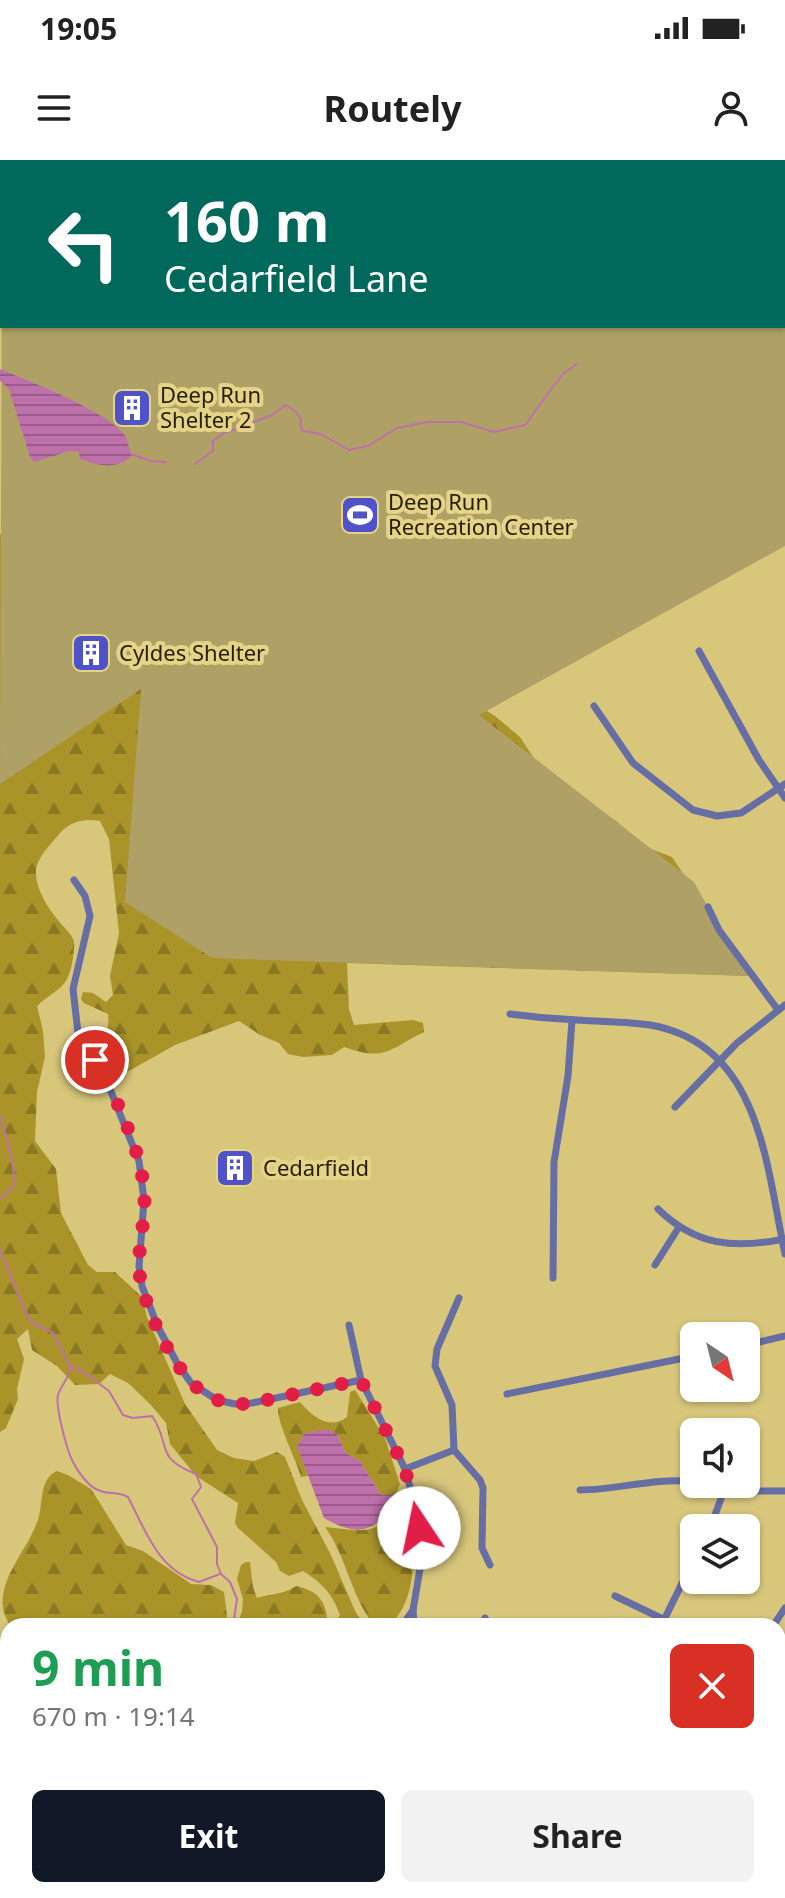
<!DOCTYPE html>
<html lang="en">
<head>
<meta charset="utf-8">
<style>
	body { margin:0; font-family:"Noto Sans",sans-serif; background:#f2f2f2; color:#222; height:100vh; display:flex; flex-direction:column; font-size:30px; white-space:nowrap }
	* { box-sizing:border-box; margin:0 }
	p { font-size:26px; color:#767676 }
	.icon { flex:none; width:44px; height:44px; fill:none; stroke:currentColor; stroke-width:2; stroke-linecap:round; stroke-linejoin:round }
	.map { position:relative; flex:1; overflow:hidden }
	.side { position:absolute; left:0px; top:1458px; width:786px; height:280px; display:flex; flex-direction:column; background:#fff; border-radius:24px 24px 0 0; box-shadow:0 2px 6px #0004 }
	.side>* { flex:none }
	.guide { position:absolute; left:0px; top:0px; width:786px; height:168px; box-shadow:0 2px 6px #0004; background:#00695c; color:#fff; overflow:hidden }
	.needle { width:52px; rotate:145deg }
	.tools { position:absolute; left:680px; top:1162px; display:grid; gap:16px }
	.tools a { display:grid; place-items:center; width:80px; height:80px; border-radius:12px; background:#fff; box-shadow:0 2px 6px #0004; font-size:40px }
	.pin { position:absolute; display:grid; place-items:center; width:68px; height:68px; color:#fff; margin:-34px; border:4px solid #fff; border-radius:50%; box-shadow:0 2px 8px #0007 }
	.me { position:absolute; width:88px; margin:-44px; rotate:349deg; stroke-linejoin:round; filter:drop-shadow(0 0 6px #0008) }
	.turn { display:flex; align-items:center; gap:28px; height:168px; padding:0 32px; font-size:36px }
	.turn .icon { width:104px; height:104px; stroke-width:2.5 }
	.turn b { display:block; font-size:56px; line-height:68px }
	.round { display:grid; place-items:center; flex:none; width:84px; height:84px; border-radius:12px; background:#f2f2f2 }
	.headline { display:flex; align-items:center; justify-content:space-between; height:136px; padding:0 32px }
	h1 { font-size:48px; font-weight:700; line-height:60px; color:#1e9e55 }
	.action { display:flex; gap:16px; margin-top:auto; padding:16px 32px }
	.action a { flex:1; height:92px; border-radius:12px; background:#111827; color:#fff; font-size:32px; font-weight:700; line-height:92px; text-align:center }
	.action a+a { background:#f2f2f2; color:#222 }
	.status { display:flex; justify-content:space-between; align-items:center; height:56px; padding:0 40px; background:#fff; direction:ltr }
	.status svg { height:22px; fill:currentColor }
	header { display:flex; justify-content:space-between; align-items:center; height:104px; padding:0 32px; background:#fff; font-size:36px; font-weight:700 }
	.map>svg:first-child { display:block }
	.forest { fill:url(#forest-firs) }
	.park { fill:#afa166 }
	.water { fill:url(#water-rules) }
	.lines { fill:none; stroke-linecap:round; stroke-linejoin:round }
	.stream { stroke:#be70ab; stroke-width:2 }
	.street { stroke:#666ea3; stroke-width:7 }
	.secondary { stroke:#3c418d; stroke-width:10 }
	.highway { stroke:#120c4c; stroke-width:12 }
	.route { stroke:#e11d48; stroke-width:14; stroke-dasharray:0 25.2 }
	.labels { text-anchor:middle; stroke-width:8; stroke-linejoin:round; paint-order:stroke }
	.poi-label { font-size:22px; fill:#251e00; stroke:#e5d388; text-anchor:start }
</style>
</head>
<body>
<div class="status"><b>19:05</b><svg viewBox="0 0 49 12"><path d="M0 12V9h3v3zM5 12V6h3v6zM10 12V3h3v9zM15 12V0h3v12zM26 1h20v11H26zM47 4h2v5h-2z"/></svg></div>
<header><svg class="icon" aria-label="menu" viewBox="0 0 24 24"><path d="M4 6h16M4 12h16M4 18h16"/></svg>Routely<svg class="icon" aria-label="person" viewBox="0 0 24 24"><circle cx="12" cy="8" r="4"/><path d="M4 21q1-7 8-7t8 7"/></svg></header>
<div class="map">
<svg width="785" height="1738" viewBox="0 0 785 1738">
	<defs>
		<pattern id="forest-firs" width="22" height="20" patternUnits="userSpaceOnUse" patternTransform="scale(2)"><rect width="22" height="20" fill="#aa942a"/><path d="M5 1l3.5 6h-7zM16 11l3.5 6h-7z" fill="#8a7822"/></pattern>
		<pattern id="water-rules" width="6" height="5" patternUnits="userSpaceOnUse" patternTransform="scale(2)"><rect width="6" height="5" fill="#be70ab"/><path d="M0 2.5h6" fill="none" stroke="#9a5b89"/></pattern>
	</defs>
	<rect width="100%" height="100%" fill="#d8c67b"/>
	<g class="forest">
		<path d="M0 374 469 540 495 556 520 577 543 612 600 655 615 660 643 686 672 697 751 816 347 803 349 849 354 865 413 860 423 863 424 872C389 889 386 902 344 887L332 895 303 897 288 894 279 883 260 875 239 861 175 885 129 911 120 913C80 878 112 887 108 854L84 843 81 839 83 832 93 833 106 842 113 835 110 816 119 773 109 679 100 661C86 658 71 661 61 672 52 683 35 699 36 713 36 732 52 754 64 767 69 773 76 779 74 788 73 800 71 818 61 827 53 834 45 838 37 846L43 871 45 897 37 932 35 981 56 1009 61 1053 88 1105 97 1112H115L142 1137 147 1157 185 1244 217 1290 234 1298 254 1301 277 1292 285 1297 302 1340 330 1393 356 1453 366 1466H335L340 1455C332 1433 322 1423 303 1411L289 1416 280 1411 276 1402 238 1368 235 1363 238 1343 196 1316 170 1284 166 1263 150 1244 128 1223 110 1214 99 1224 75 1225 57 1206 32 1190 28 1169 17 1179 24 1199 17 1229 18 1239 6 1268 0 1272Z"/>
		<path d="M355 1230 385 1278 400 1324 396 1334 381 1335 360 1301 346 1293 337 1274C319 1271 305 1266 298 1286L308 1316 301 1317C296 1299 277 1263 278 1248L300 1242C312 1256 329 1271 347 1257L350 1232Z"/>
		<path d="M57 1311 68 1315 91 1329 126 1385 143 1391 191 1424 211 1425 224 1432 227 1456 224 1466H10C5 1456 1 1448 3 1436 7 1407 32 1383 39 1356 43 1340 40 1318 57 1311Z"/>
		<path d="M406 1334C412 1376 424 1433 389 1466H375C351 1438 347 1397 325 1367 364 1371 382 1378 401 1337Z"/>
		<path d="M246 1402H250L253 1427 257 1438C272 1433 283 1435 296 1426 318 1431 327 1441 327 1463L322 1466H237L242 1451 243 1439 237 1419 241 1405Z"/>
		<path d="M162 1730H309L300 1738H157Z"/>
		<path d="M514 1730H599L588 1738H490Z"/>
	</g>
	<path class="park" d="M2 66V166H784L785 103V386L479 555 694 722 734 794 751 816 212 798 125 742 141 529 0 624Z"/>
	<g class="water">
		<path d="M0 209C33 223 100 248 123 273 129 280 128 288 132 296 116 310 100 306 80 299L79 292 70 291 34 302 30 297 9 229 0 221Z"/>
		<path d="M327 1269 337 1274 346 1293 360 1301 381 1335 396 1334 398 1339C375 1371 361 1379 324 1358L297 1286 305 1273Z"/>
	</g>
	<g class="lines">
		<g class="stream">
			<path d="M131 294 151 301 166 302"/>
			<path d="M195 304 213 291V281L222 274 272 255 286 245 295 251 301 259 300 266 303 271 321 274 349 290 368 286 397 268 427 262H461L494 272 525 265 552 228 564 213 577 204"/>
			<path d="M0 957C5 970 16 1011 14 1024 12 1031 5 1035 0 1038"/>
			<path d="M0 1090 28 1157 33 1163 53 1173 70 1206 85 1213 109 1231 123 1255 133 1258 152 1256C172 1285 153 1297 196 1314L201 1327 192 1339 217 1387V1404L221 1414 230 1422 237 1439 233 1466"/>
			<path d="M70 1206C70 1219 61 1224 58 1235 55 1246 67 1291 73 1302 78 1312 88 1326 98 1330 108 1335 118 1331 128 1337 146 1371 158 1411 199 1422L220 1414"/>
			<path d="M111 1738 114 1734 124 1730 128 1737 149 1730"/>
			<path d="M149 1738 151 1730"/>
		</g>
		<g class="street">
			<path d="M62 0 63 2"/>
			<path d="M283 0 286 2"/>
			<path d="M545 0 546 2"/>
			<path d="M657 0V2"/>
			<path d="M235 2 254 0"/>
			<path d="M587 2H604"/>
			<path d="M784 29H785"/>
			<path d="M784 85 785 86"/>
			<path d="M699 491 759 600 785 638"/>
			<path d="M594 546 633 603 693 650 717 656 741 653 785 624"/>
			<path d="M74 720 85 736 90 756 73 829 78 873 86 890 103 912 139 1001 144 1040 139 1107 142 1126 157 1165 177 1203 191 1223 217 1240 235 1244 252 1243 361 1220"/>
			<path d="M708 747 719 770 778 850"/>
			<path d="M510 854C532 857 554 859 577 860 601 862 626 861 650 865 761 884 766 1006 785 1094"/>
			<path d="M675 947 737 883 785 845"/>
			<path d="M658 1049C696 1086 734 1089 785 1079"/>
			<path d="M655 1105 679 1067"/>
			<path d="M553 1118 554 1002 568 916 572 860"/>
			<path d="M459 1138 437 1189 435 1206 452 1245 454 1290 480 1320 483 1328 482 1388 490 1405"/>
			<path d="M349 1165 361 1220 405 1309 417 1352 421 1403 413 1450 414 1466"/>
			<path d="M746 1185 785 1176"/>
			<path d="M709 1228 710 1230"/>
			<path d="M507 1234 694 1196"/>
			<path d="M405 1309 454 1290"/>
			<path d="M704 1324 736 1331H785"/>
			<path d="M580 1330C619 1330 654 1317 694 1322"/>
			<path d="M710 1368 725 1328"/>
			<path d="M615 1436 663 1459"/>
			<path d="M485 1458 488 1466"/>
			<path d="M402 1466 413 1450"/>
			<path d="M661 1466 694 1399"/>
			<path d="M773 1466 785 1448"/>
			<path d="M778 1487 785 1490"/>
			<path d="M0 1677 8 1674"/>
			<path d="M629 1730 633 1738"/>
			<path d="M761 1730 762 1738"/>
			<path d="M371 1738 374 1730"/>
		</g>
		<g class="secondary">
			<path d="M375 2 391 0"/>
			<path d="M477 2 491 0"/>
			<path d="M0 48H2"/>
			<path d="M0 61H2"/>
			<path d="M0 1519 8 1523"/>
			<path d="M778 1678 785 1677"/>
		</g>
		<path class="highway" d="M0 1731 9 1738"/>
	</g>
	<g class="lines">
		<path class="route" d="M95 900 103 912C119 947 137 983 143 1021 148 1049 139 1078 139 1106 139 1139 174 1211 200 1230 215 1242 233 1246 252 1243L361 1220 405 1309 419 1368"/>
	</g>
	<defs>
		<symbol id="building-square" viewBox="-11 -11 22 22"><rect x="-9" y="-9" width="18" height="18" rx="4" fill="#4f52c8" stroke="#e5d388"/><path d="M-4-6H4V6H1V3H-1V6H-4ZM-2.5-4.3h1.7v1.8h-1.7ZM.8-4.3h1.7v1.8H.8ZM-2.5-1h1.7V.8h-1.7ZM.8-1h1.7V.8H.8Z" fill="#fff"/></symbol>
		<symbol id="stadium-square" viewBox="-11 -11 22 22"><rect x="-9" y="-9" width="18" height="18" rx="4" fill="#4f52c8" stroke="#e5d388"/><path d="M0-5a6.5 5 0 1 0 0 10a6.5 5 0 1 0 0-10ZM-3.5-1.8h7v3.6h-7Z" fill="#fff"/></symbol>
	</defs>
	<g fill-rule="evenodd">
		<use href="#building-square" x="110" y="226" width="44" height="44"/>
		<use href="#stadium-square" x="338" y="333" width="44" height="44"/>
		<use href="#building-square" x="69" y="471" width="44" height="44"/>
		<use href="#building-square" x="213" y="986" width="44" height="44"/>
	</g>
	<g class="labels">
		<g class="poi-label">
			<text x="160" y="243">Deep Run<tspan x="160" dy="25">Shelter 2</tspan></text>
			<text x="388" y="350">Deep Run<tspan x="388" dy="25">Recreation Center</tspan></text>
			<text x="119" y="501">Cyldes Shelter</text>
			<text x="263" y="1016">Cedarfield</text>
		</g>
	</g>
</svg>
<div class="tools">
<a><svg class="needle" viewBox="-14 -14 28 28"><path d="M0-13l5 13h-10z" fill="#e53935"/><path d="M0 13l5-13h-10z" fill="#767676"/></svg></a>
<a><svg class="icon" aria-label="sound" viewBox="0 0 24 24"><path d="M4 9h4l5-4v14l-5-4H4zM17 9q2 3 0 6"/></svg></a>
<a><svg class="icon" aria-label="layers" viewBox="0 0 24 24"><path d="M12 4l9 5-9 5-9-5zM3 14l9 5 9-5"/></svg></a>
</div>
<div class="pin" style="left:95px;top:900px;background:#d93025"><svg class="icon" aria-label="arrive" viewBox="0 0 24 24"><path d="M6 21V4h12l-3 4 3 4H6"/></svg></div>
<svg class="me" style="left:419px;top:1368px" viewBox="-20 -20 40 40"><circle r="19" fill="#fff"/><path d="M0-13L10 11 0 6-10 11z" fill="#e11d48"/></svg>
<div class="guide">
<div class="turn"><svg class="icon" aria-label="left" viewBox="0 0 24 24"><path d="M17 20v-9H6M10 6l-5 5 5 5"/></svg><div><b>160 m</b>Cedarfield Lane</div></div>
</div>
<section class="side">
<div class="headline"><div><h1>9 min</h1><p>670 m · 19:14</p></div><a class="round" style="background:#d93025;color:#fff"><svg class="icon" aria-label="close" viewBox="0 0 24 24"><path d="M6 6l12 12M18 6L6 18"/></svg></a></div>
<div class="action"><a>Exit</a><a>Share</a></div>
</section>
</div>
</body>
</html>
